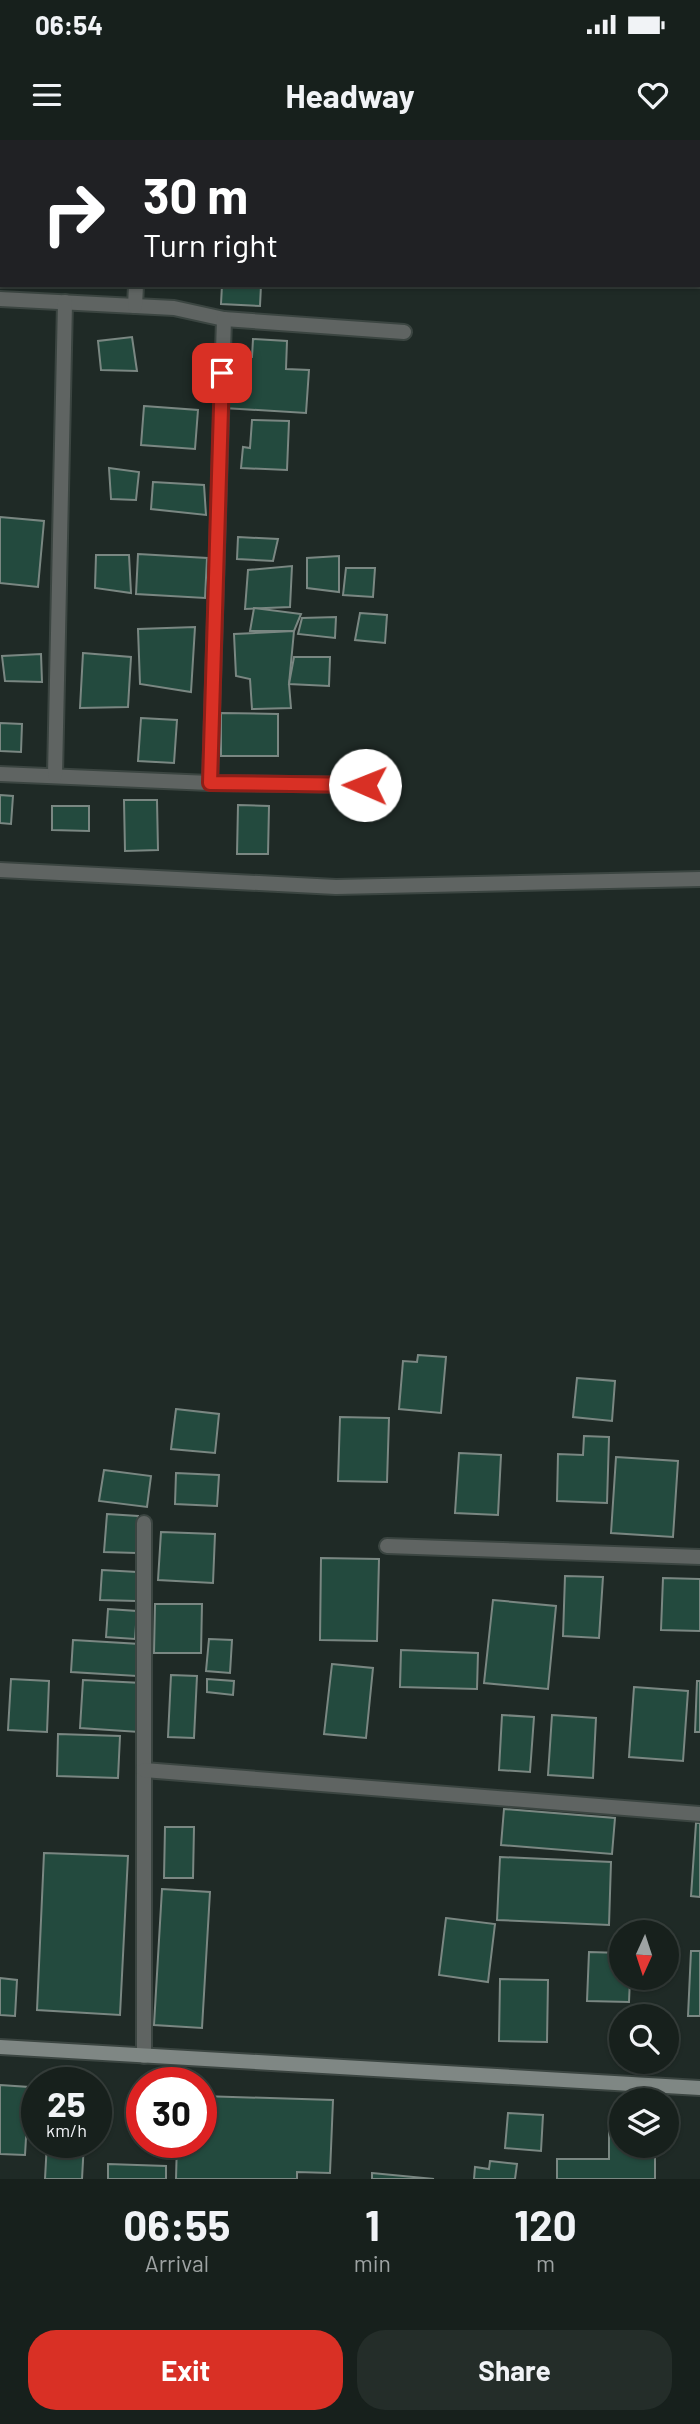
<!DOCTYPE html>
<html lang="en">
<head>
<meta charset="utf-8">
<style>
	body { margin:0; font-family:Barlow,sans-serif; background:#242d29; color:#f1f3f6; height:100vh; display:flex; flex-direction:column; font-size:26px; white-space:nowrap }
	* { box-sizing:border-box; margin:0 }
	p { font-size:23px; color:#9ea3a3 }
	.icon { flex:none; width:38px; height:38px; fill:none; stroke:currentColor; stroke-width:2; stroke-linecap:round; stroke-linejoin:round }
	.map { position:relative; height:2039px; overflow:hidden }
	.details { display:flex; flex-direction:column; background:#17201c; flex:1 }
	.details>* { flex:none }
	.top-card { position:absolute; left:0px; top:0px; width:700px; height:147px; box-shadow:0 2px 5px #0004,0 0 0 2px #363e3b; background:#202124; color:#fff; overflow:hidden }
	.needle { width:46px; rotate:183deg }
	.fabs { position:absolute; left:609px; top:1780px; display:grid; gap:14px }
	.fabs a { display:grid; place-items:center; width:70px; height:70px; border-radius:50%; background:#17201c; box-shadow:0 2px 5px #0004,0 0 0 2px #363e3b; font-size:35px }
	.speed { position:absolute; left:21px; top:1927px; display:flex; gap:14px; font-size:35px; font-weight:700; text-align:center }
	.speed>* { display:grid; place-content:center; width:91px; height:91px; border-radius:50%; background:#17201c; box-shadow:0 2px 5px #0004,0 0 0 2px #363e3b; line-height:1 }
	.speed small { font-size:18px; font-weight:400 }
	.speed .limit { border:10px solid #d22; background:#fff; color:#111 }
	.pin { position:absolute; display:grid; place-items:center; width:60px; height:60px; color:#fff; margin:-30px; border-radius:14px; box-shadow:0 4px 10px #0006 }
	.me { position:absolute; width:77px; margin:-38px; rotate:271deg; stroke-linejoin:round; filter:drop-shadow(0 0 5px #0008) }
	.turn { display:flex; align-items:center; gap:24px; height:147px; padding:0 28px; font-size:32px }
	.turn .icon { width:91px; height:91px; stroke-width:2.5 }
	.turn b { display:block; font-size:49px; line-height:60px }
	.eta { display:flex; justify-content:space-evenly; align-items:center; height:119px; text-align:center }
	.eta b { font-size:42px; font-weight:700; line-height:49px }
	.button { display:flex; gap:14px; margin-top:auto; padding:14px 28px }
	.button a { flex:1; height:80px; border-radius:28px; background:#d93025; color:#fff; font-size:28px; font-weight:700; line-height:80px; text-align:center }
	.button a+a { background:#242d29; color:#f1f3f6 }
	.status { display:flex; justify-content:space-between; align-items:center; height:49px; padding:0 35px; background:#17201c; direction:ltr }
	.status svg { height:19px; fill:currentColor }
	header { display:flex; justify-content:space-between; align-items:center; height:91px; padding:0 28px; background:#17201c; font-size:32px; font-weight:700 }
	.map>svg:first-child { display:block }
	.building { fill:#234a3e; stroke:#7a8782; stroke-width:2 }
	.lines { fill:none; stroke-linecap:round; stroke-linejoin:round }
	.street-casing { stroke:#3b4541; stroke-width:18 }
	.secondary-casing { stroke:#3b4541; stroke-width:18 }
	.street { stroke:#5f6462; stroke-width:14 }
	.secondary { stroke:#7f8784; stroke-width:14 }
	.route-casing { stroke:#8d1f18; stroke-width:18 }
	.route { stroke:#d93025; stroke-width:12 }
</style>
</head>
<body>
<div class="status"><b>06:54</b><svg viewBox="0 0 49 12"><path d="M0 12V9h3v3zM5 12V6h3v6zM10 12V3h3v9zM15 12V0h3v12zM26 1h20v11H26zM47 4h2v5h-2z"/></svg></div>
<header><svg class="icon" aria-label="menu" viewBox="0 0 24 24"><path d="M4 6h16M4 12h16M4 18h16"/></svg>Headway<svg class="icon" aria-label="heart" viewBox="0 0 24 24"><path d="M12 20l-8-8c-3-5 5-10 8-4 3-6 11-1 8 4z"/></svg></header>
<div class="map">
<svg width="700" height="2039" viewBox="0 0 700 2039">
	<rect width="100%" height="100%" fill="#1f2a26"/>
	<g class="building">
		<path d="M222 145H261L260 166 221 164Z"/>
		<path d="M132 197 137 231 101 230 98 201Z"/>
		<path d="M253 199 287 201 286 229 309 230 306 273 224 268 227 215 252 217Z"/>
		<path d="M144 266 198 270 195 309 141 305Z"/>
		<path d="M252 280 289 281 287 330 241 328 243 307 250 308Z"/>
		<path d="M109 328 139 332 136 360 111 359Z"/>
		<path d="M153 342 204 345 206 375 151 369Z"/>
		<path d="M0 377 44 381 38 447 0 443Z"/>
		<path d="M238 397 278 399 273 421 237 419Z"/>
		<path d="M138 414 207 418 205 458 136 454Z"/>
		<path d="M96 415H129L131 453 95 448Z"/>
		<path d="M339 416V452L307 448V418Z"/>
		<path d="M292 426 290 467 245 469 248 430Z"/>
		<path d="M346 428H375L373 457 343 455Z"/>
		<path d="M254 468 301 474 294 491H250Z"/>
		<path d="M360 473 387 475 385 503 355 500Z"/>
		<path d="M336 477 335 498 298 494 302 478Z"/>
		<path d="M195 487 191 552 140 544 138 489Z"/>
		<path d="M294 491 289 544 291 568 252 569 250 539 236 536 234 494Z"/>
		<path d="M83 513 131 517 128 567 80 568Z"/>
		<path d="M41 514 42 542 5 541 2 516Z"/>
		<path d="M294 517H330L329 546 289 544Z"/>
		<path d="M221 573 278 574V616H221Z"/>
		<path d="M141 578 177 580 174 623 138 621Z"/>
		<path d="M0 583 22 584 21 612 0 611Z"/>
		<path d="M0 655 13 656 11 684 0 683Z"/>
		<path d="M124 660H157L158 710 125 711Z"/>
		<path d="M238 665 269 666 268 714H237Z"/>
		<path d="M52 666H89V691L52 690Z"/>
		<path d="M418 1215 446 1217 441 1273 399 1269 403 1221 417 1222Z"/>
		<path d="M577 1238 615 1241 612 1281 573 1277Z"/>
		<path d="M176 1269 219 1274 215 1313 171 1309Z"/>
		<path d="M340 1277 389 1278 387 1342 338 1341Z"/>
		<path d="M584 1296 609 1297 607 1363 557 1361 558 1314 583 1315Z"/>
		<path d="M459 1313 501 1315 498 1375 455 1373Z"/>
		<path d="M616 1317 678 1321 673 1397 611 1393Z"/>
		<path d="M104 1330 151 1336 147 1367 99 1361Z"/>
		<path d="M176 1333 219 1335 217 1366 175 1364Z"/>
		<path d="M107 1374 138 1376 136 1413 104 1412Z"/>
		<path d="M161 1392 215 1394 213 1443 158 1440Z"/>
		<path d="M321 1418 379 1419 377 1501 320 1500Z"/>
		<path d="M102 1430 137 1432 136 1461 100 1460Z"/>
		<path d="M565 1436 603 1437 599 1498 563 1496Z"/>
		<path d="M663 1438 700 1439V1491L661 1490Z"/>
		<path d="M493 1460 556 1466 548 1549 484 1543Z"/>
		<path d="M155 1464H202L201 1513H154Z"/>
		<path d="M108 1469 137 1471 135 1499 106 1497Z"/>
		<path d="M209 1499 232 1500 230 1533 206 1531Z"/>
		<path d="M73 1500 140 1504 137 1536 71 1532Z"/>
		<path d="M401 1510 478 1513 477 1549 400 1547Z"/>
		<path d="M332 1524 373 1528 366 1598 324 1594Z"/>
		<path d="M171 1535 197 1536 194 1598 168 1597Z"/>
		<path d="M11 1539 49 1541 47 1592 8 1590Z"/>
		<path d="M207 1539 234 1541 233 1555 207 1552Z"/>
		<path d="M83 1540 142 1543 139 1592 80 1588Z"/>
		<path d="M697 1541H700V1592H695Z"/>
		<path d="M634 1547 688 1551 683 1621 629 1617Z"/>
		<path d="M502 1575 534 1577 530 1632 499 1630Z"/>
		<path d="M552 1575 596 1578 593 1638 548 1635Z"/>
		<path d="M58 1594 120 1596 118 1638 57 1636Z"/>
		<path d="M504 1669 615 1678 612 1714 501 1705Z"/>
		<path d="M696 1683H700V1757L691 1756Z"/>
		<path d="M165 1687H194L193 1738H164Z"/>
		<path d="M44 1713 128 1716 120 1875 37 1870Z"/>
		<path d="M500 1717 611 1722 609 1785 497 1780Z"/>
		<path d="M162 1749 210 1752 202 1888 154 1885Z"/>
		<path d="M446 1778 495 1784 488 1842 439 1835Z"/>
		<path d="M691 1811H700V1876H688Z"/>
		<path d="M589 1812 621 1813V1838H630L629 1862 587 1861Z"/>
		<path d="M0 1838 17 1840 15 1876 0 1875Z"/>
		<path d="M500 1839 548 1840 547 1902 499 1901Z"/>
		<path d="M0 1945 29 1947 25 2015 0 2014Z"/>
		<path d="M201 1956 333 1960 330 2033 297 2032V2039H176L177 2002H201Z"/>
		<path d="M508 1973 543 1975 541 2011 505 2008Z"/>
		<path d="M609 1991H621V2006H655V2039H557V2019H609Z"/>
		<path d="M47 2002H84L82 2039H45Z"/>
		<path d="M490 2021 517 2024 515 2039H474L475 2027 489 2029Z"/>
		<path d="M108 2024 166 2026V2039H108Z"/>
		<path d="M372 2033 434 2039H372Z"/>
	</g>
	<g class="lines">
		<defs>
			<g id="street">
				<path d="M142 2V0"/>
				<path d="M0 159 174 168 224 179 404 192"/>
				<path d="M135 166 136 145"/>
				<path d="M0 634 210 643 365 645"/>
				<path d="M55 635 65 162"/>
				<path d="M210 643 224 179"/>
				<path d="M0 730 336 747 700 739"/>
				<path d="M144 1383V1916"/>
				<path d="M387 1406 700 1417"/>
				<path d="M144 1630 700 1674"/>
			</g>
			<path id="secondary" d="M0 1907 700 1948"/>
		</defs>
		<use href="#street" class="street-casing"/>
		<use href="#secondary" class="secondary-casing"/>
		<use href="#street" class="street"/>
		<use href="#secondary" class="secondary"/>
	</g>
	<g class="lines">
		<defs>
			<path id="route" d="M222 233 210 643 365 645"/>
		</defs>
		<use href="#route" class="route-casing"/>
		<use href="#route" class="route"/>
	</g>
</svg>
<div class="fabs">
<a><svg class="needle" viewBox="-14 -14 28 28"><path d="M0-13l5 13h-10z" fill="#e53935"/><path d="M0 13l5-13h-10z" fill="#9ea3a3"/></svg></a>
<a><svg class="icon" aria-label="search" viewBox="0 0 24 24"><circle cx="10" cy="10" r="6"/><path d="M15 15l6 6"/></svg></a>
<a><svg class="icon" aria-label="layers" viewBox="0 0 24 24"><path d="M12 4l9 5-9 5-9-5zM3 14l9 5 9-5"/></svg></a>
</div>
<div class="speed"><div>25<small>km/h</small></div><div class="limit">30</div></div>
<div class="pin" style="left:222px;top:233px;background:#d93025"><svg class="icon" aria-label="arrive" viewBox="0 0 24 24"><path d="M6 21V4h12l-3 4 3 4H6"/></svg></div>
<svg class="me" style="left:365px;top:645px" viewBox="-20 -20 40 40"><circle r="19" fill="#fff"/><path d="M0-13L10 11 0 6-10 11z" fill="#d93025"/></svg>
<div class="top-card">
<div class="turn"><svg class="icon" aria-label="right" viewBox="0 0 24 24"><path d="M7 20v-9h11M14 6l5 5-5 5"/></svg><div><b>30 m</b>Turn right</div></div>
</div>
</div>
<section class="details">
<div class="eta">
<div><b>06:55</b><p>Arrival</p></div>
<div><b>1</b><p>min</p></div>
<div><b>120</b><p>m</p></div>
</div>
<div class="button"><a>Exit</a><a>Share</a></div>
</section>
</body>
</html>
